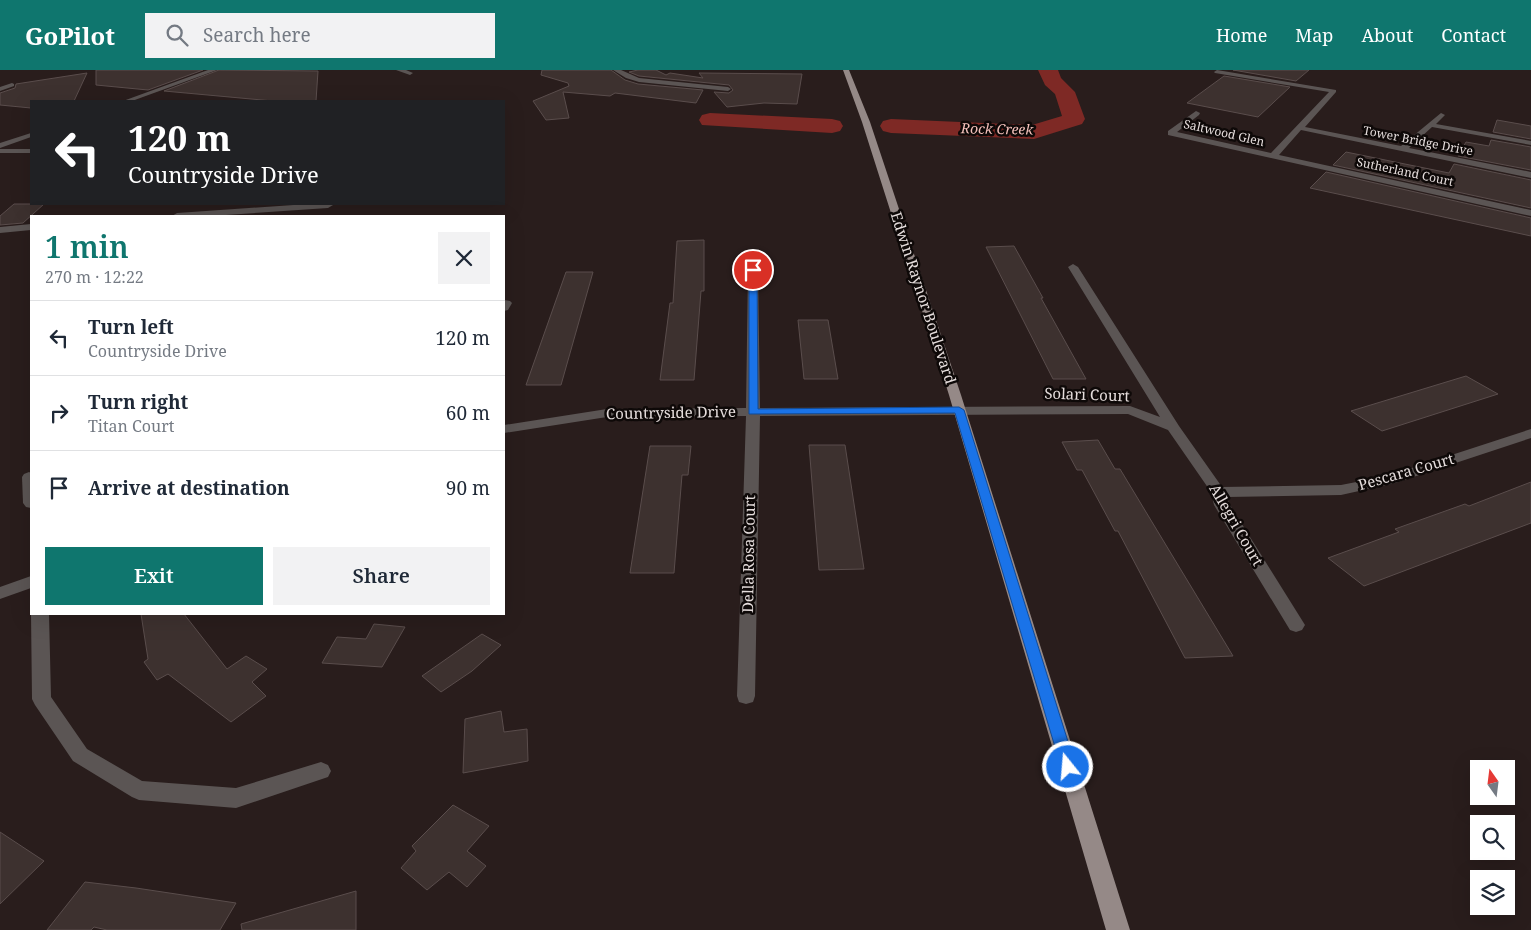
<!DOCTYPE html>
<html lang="en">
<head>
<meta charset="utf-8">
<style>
	body { margin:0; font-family:"Noto Serif",serif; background:#f2f2f3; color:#1f2937; height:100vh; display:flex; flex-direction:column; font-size:19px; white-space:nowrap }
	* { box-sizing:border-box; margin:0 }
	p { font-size:16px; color:#747a83 }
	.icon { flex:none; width:28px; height:28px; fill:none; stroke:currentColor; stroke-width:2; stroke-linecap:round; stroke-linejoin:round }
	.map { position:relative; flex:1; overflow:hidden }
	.panel { position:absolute; left:30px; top:145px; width:475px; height:400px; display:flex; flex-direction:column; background:#fff; border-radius:0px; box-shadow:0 5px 20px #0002 }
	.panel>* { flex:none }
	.hud { position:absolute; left:30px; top:30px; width:475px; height:105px; border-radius:0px; box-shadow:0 5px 20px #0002; background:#202124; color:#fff; overflow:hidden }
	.needle { width:32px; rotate:346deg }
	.fabs { position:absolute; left:1470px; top:690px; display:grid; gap:10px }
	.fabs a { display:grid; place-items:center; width:45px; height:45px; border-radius:0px; background:#fff; box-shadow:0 5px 20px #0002; font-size:25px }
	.pin { position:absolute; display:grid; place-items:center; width:42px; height:42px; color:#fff; margin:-21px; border:2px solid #fff; border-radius:50%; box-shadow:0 1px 5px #0007 }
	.me { position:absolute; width:55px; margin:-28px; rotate:343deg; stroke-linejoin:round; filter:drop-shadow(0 0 4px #0008) }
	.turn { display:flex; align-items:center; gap:18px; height:105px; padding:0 15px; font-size:22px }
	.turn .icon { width:65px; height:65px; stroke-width:2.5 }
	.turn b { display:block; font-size:35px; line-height:42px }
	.round { display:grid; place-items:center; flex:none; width:52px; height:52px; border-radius:0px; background:#f2f2f3 }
	.overview { display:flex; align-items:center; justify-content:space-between; height:85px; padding:0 15px }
	h1 { font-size:30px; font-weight:600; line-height:38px; color:#0f766e }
	.button { display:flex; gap:10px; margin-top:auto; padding:10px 15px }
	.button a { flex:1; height:58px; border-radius:0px; background:#0f766e; color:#fff; font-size:20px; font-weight:600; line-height:58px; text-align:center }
	.button a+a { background:#f2f2f3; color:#1f2937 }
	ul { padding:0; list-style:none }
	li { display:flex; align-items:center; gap:15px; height:75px; padding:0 15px; border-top:1px solid #e0e1e3 }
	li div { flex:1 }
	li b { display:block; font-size:19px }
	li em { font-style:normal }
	header { display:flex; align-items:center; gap:30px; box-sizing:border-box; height:70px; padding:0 25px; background:#0f766e; color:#fff }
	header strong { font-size:24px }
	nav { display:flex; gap:28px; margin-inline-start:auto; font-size:18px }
	.search { width:350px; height:45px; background:#f2f2f3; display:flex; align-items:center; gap:12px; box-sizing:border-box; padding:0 18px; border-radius:0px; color:#747a83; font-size:19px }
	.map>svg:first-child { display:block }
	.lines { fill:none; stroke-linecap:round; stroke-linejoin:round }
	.river { fill:#7e2925; fill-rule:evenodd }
	.building { fill:#3d312f; stroke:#5a4d4c }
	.minor { fill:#5b5554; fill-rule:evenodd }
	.major { fill:#958987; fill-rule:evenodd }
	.route { fill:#1a73e8; stroke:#114b97 }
	.labels { text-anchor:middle; stroke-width:5; stroke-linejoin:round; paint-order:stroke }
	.far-street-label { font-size:12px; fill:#e5dddc; stroke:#0e0908 }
	.far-water-label { font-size:14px; font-style:italic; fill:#f3c0ba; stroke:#0e0908 }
	.street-label { font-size:15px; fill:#e5dddc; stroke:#0e0908 }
</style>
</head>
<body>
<header>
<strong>GoPilot</strong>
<div class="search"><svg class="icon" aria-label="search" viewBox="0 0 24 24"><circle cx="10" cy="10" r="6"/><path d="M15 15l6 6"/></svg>Search here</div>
<nav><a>Home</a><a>Map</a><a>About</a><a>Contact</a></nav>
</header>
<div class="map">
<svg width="1531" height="860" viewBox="0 0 1531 860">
	<rect width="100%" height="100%" fill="#291d1c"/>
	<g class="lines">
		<g class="river">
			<path d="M1038 0H1058L1061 8 1075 22 1085 49 1082 54 1034 69 891 63 883 61 880 56 883 51 891 49 1032 55 1062 46 1055 24 1045 15Z"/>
			<path d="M710 43 832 49 840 51 843 56 840 61 832 63 702 55 699 50 702 45Z"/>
		</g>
	</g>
	<g class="building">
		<path d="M96 0H203L148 20 96 15Z"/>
		<path d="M219 0 318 1 316 31H273L164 21Z"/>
		<path d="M542 0H611L625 10 638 14 703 20 696 33 615 23 610 26 563 22 569 48 546 50 533 31 569 16 568 13 541 5Z"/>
		<path d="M638 0H656L666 5 670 3 703 8 699 3 802 4 797 34 764 33 727 37 714 22 729 23 733 20 729 15 639 6 629 2Z"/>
		<path d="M1233 0H1309L1296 11Z"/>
		<path d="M87 3 74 31H31V38L0 35V23L15 18 16 14Z"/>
		<path d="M1224 6 1290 17 1258 47 1187 33Z"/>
		<path d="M1497 50 1531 56V69L1493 62Z"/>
		<path d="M1491 70 1531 77V100L1458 86 1466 72 1489 76Z"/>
		<path d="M1346 82 1449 103 1454 94 1531 110V138L1333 95Z"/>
		<path d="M1326 102 1531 148V166L1310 118Z"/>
		<path d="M14 134H44L23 153 0 155V146Z"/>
		<path d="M704 170V221H701L694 310H660L670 233H673L677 171Z"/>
		<path d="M1014 176 1043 228H1041L1086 309H1053L986 177Z"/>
		<path d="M566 202H593L561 315H526Z"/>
		<path d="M798 250H828L838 309H804Z"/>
		<path d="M1466 306 1498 324 1382 361 1351 341Z"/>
		<path d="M1098 370 1115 399H1120L1233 586 1185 588 1118 461H1115L1082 400H1077L1062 372Z"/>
		<path d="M809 375H845L864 499 819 500Z"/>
		<path d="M650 376H691L688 405H682L674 503H630Z"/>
		<path d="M1531 412V453L1364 516 1328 488 1399 462 1395 459 1465 434 1469 436Z"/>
		<path d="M141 544H184L227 599 246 586 267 599 252 612 266 626 231 652 168 604 157 610 144 592 148 589Z"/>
		<path d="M374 554 405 557 382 597 322 593 337 567 366 569Z"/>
		<path d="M482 564 501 575 472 601 441 622 422 606Z"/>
		<path d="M501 641 504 662 527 659 528 691 463 703 465 649Z"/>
		<path d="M453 735 489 756 467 781 486 796 467 817 449 802 427 820 401 798 416 781 412 776Z"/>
		<path d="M0 762 44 791 0 834Z"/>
		<path d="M85 812 136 818 236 833 220 860H107L94 857 91 860H47Z"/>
		<path d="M356 821V860H242L241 854Z"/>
	</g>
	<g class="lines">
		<g class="minor">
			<path d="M208 0H217L132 31H123Z"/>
			<path d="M396 0H406L413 3 410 5Z"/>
			<path d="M613 0H621L639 8 728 17 731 19 728 21 639 12 626 8Z"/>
			<path d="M1217 0 1336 20V22L1305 57 1401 76 1441 43 1445 45 1436 54 1531 71V75L1432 57 1409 78 1531 102V108L1301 60 1279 85 1531 140V146L1168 65V61L1196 41 1200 43 1199 45 1177 62 1271 83 1329 22 1215 3 1214 2Z"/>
			<path d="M12 13 14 14V16L0 21V17Z"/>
			<path d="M31 63V67L0 78V73Z"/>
			<rect x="0" y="79" width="31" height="4"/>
			<path d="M308 134 333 135 328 138 211 146H172L177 143Z"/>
			<path d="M31 154V160L0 163V157Z"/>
			<path d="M1073 194 1078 197 1179 356 1222 417 1341 415 1387 406 1531 359V368L1395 413 1341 425 1227 427 1230 435 1305 555 1302 560 1296 562 1290 560 1214 435 1211 422 1168 360 1128 344 760 346 755 626 753 632 746 634 739 632 737 626 746 346 607 347 504 363V355L607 339 746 338 748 200 753 197 758 200 760 338 1130 336 1160 347 1068 197Z"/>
			<path d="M504 230 510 231 512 233 508 240 504 241Z"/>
			<path d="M29 402 31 403V438L26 437 23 433 22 407 24 404Z"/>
			<path d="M31 506V518L0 529V517Z"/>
			<path d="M31 544H49L51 627 87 679 142 711 236 718 321 692 328 695 331 701 328 707 236 738 139 730 132 727 73 691 35 635 32 629Z"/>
		</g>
		<path class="major" d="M843 0H849L870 52 961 325 1130 860H1106L949 325 862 52Z"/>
	</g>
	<path class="route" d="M753 198 757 200 758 339 959 337 964 340 1076 697 1074 702 1068 704 1063 702 1061 697 955 343 749 344V200Z"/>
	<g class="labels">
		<g class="far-street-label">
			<text transform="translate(1224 63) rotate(13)" y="4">Saltwood Glen</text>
			<text transform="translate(1418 71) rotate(11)" y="4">Tower Bridge Drive</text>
			<text transform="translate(1405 102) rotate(12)" y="4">Sutherland Court</text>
		</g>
		<g class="far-water-label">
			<text transform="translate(997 59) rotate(1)" y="5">Rock Creek</text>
		</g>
		<g class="street-label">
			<text transform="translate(923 228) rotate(72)" y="5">Edwin Raynor Boulevard</text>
			<text transform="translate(1087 325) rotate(2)" y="5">Solari Court</text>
			<text transform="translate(671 343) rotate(-1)" y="5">Countryside Drive</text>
			<text transform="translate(1406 402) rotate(-16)" y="5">Pescara Court</text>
			<text transform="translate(1236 455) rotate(60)" y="5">Allegri Court</text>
			<text transform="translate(749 484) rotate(-89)" y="5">Della Rosa Court</text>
		</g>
	</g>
</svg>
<div class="fabs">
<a><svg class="needle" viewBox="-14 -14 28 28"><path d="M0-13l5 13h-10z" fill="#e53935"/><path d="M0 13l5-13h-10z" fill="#747a83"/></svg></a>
<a><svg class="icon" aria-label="search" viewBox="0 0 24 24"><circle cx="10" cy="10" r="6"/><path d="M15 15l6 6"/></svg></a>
<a><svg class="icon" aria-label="layers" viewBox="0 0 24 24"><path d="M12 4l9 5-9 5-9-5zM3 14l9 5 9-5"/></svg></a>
</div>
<div class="pin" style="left:753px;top:200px;background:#d93025"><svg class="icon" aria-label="arrive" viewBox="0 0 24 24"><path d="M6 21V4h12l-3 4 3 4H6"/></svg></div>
<svg class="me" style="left:1068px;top:697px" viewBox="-20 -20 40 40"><circle r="17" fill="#1a73e8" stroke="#fff" stroke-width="3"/><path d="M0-11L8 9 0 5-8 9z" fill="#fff"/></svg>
<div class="hud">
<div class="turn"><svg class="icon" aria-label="left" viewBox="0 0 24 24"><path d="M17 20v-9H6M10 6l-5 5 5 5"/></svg><div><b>120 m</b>Countryside Drive</div></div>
</div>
<section class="panel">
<div class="overview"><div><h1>1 min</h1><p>270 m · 12:22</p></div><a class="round"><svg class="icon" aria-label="close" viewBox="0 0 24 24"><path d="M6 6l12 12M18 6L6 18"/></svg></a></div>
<ul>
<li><svg class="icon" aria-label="left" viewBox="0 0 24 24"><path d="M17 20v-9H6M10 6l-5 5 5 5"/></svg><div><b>Turn left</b><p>Countryside Drive</p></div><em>120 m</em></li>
<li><svg class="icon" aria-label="right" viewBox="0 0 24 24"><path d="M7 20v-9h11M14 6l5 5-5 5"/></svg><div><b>Turn right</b><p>Titan Court</p></div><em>60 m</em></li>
<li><svg class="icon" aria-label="arrive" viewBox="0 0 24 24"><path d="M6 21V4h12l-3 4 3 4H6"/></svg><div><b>Arrive at destination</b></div><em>90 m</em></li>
</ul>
<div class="button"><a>Exit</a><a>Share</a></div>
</section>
</div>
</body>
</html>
